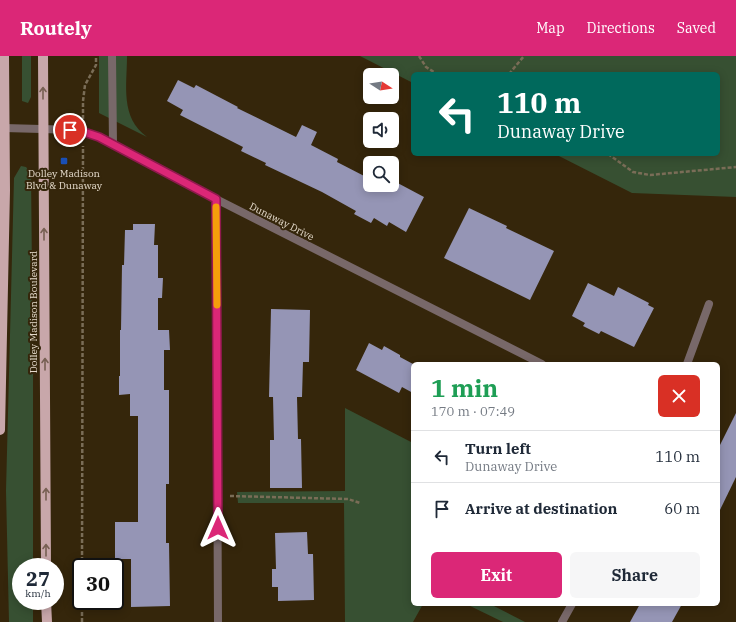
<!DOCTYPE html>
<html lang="en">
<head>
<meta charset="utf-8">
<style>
	body { margin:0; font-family:"IBM Plex Serif",serif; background:#f6f6f7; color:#1f2937; height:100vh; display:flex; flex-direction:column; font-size:15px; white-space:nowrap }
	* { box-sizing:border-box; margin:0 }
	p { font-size:13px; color:#747a83 }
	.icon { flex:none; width:22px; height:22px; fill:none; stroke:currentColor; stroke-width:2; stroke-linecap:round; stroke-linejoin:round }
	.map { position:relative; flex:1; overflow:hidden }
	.drawer { position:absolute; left:411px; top:306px; width:309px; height:244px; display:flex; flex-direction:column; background:#fff; border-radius:6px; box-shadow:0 2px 10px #0003 }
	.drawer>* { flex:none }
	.hud { position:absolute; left:411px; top:16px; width:309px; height:84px; border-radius:6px; box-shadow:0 2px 10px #0003; background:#00695c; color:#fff; overflow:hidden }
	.needle { width:26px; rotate:102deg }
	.tools { position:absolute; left:363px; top:12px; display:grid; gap:8px }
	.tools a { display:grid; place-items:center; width:36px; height:36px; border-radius:6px; background:#fff; box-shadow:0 2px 10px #0003; font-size:20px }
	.speed { position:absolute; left:12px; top:502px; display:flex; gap:8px; font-size:20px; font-weight:700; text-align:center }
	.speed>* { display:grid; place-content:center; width:52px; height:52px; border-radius:50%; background:#fff; box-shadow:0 2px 10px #0003; line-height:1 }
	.speed small { font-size:10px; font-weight:400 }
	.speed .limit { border:2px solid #111; border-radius:6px; background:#fff; color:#111 }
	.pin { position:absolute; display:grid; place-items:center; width:34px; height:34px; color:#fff; margin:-17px; border:2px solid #fff; border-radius:50%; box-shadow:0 1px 4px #0007 }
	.me { position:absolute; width:44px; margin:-22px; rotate:0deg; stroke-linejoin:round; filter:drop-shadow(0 0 3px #0008) }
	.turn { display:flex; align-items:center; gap:14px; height:84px; padding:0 20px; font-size:18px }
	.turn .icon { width:52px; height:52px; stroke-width:2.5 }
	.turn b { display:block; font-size:28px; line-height:34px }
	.round { display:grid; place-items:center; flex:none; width:42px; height:42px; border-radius:6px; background:#f6f6f7 }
	.headline { display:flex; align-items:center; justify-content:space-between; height:68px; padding:0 20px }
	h1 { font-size:24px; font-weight:800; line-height:30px; color:#1e9e55 }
	.button { display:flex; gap:8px; margin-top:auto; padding:8px 20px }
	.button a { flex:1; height:46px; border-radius:6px; background:#db2777; color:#fff; font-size:16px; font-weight:800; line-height:46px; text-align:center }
	.button a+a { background:#f6f6f7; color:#1f2937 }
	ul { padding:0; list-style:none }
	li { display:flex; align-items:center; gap:12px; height:52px; padding:0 20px; border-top:1px solid #e0e1e3 }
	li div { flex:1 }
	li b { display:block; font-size:15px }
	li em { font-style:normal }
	header { display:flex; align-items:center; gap:24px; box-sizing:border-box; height:56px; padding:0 20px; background:#db2777; color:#fff }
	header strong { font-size:19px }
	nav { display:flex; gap:22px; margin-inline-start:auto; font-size:14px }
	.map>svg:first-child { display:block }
	.green { fill:#375032 }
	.building { fill:#9595b5 }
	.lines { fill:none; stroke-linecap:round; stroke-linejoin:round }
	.path { stroke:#7a6d57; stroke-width:2.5; stroke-dasharray:4 2; stroke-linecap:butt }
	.street { stroke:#786869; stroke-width:8 }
	.primary { stroke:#c8a7aa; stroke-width:10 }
	.oneway { stroke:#776053 }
	.route-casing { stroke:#8e194d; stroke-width:10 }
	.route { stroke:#db2777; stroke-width:7 }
	.slow { stroke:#f59e0b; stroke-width:7 }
	.transit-dot { fill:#1a4fb4; stroke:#35260b; stroke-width:1.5 }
	.labels { text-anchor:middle; stroke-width:4; stroke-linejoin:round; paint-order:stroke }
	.poi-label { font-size:10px; fill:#e5dbcc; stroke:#35260b }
	.street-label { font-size:10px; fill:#e5dbcc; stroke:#35260b }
</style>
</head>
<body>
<header>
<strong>Routely</strong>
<nav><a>Map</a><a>Directions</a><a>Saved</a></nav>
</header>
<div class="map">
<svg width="736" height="566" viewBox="0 0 736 566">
	<rect width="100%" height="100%" fill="#35260b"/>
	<g class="green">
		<path d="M22 0H31V41L28 47 22 45Z"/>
		<path d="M99 0H127C127 30 120 61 147 81L99 57Z"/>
		<path d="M360 0H736V141L632 137 555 98H718V18H413V27Z"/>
		<path d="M21 110 26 111 31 117 33 316V511H21V545H33V566H9L6 435 14 122Z"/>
		<path d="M345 352 413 387V548H423L413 566H345L344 447H238L237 436 345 435Z"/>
		<path d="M466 548H490L525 566H503Z"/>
	</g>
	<g class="building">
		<path d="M178 24 194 32 196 29 238 51 237 52 296 81 302 69 317 76 311 89 338 103 337 106 370 123V129H381L392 135V124L424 141 406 176 389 166 387 170 374 162 371 167 354 158 356 155 322 136 265 109 266 107 241 95 243 91 180 59 183 54 167 45Z"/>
		<path d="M469 152 507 170 506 172 554 195 530 244 444 202Z"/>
		<path d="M133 168H155L154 189H158V222H163L162 242H158V274H169L170 294H164V334H169V428H166V487H169L170 550 131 551V503H115V466H138V360H130V338L119 339V320H120V274H121L122 209H124L125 174H133Z"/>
		<path d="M588 227 614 240 618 231 649 247 648 249 654 252 634 291 601 275 599 278 583 270 585 267 572 260Z"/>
		<path d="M271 253 310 254 309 306H303L302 341H297L298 383H301L302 432H270V384H274L273 341H269Z"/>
		<path d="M369 287 382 294 384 290 400 299V301L413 308V337L402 331 399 337 356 314Z"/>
		<path d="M736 357V421L718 458V393Z"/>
		<path d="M307 476 308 498H313L314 544 278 545V531H272V513H276L275 477Z"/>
		<path d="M640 548H682L672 566H630Z"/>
	</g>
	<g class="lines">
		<g class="path">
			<path d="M419 0 426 11 437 18"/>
			<path d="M509 18 524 0"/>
			<path d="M83 63V45L85 29 96 9V0"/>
			<path d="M608 98 633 116 650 119 736 111"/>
			<path d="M230 440 348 443 360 447"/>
			<path d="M82 511 83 90"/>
			<path d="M82 566V545"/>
		</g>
		<g class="street">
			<path d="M112 0 113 88"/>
			<path d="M4 72 78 74 99 81 216 143 542 308"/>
			<path d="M216 143 218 566"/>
			<path d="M687 308 709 248"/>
			<path d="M562 566 572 548"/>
		</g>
		<g class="primary">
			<path d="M43 0 46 511"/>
			<path d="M0 374 5 134 4 0"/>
			<path d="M46 545 47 566"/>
		</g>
	</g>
	<defs><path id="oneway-shaft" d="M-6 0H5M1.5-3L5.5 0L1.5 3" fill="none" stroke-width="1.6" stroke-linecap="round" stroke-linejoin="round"/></defs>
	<g class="oneway">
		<use href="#oneway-shaft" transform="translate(43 37) rotate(-90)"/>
		<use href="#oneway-shaft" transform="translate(44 178) rotate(-90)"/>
		<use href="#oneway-shaft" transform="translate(45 308) rotate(-90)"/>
		<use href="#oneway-shaft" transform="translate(46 438) rotate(-90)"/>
		<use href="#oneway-shaft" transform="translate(46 494) rotate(-90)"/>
	</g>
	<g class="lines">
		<defs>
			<path id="route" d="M70 74H78L99 81 216 143 218 472"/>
		</defs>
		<use href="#route" class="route-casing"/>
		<use href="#route" class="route"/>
		<path class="slow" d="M216 151 217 249"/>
	</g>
	<rect class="transit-dot" x="60" y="101" width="8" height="8" rx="2"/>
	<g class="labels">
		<g class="poi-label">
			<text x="64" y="121">Dolley Madison<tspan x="64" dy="12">Blvd &amp; Dunaway</tspan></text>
		</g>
		<g class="street-label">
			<text transform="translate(282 165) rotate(27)" y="4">Dunaway Drive</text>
			<text transform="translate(33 256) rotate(-90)" y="4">Dolley Madison Boulevard</text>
		</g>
	</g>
</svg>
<div class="tools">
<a><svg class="needle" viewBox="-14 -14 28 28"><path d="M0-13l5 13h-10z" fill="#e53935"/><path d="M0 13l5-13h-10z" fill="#747a83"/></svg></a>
<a><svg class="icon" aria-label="sound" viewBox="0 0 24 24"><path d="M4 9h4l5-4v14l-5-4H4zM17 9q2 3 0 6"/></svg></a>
<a><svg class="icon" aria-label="search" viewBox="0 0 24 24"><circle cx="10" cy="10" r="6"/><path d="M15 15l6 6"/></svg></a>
</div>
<div class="speed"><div>27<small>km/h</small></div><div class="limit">30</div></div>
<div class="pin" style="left:70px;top:74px;background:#d93025"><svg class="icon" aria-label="arrive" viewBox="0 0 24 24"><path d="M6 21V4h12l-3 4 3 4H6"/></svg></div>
<svg class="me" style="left:218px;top:472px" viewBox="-20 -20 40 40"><path d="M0-17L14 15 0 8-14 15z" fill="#db2777" stroke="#fff" stroke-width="4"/></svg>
<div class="hud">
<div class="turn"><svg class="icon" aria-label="left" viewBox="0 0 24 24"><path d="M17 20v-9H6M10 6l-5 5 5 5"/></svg><div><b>110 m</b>Dunaway Drive</div></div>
</div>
<section class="drawer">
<div class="headline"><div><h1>1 min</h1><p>170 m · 07:49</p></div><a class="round" style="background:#d93025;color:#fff"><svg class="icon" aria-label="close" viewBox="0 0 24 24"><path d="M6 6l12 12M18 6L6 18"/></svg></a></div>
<ul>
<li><svg class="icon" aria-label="left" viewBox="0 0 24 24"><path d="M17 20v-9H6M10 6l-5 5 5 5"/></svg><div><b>Turn left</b><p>Dunaway Drive</p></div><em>110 m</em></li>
<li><svg class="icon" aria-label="arrive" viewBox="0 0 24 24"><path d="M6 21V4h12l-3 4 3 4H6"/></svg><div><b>Arrive at destination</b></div><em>60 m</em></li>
</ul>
<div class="button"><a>Exit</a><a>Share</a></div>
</section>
</div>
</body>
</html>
